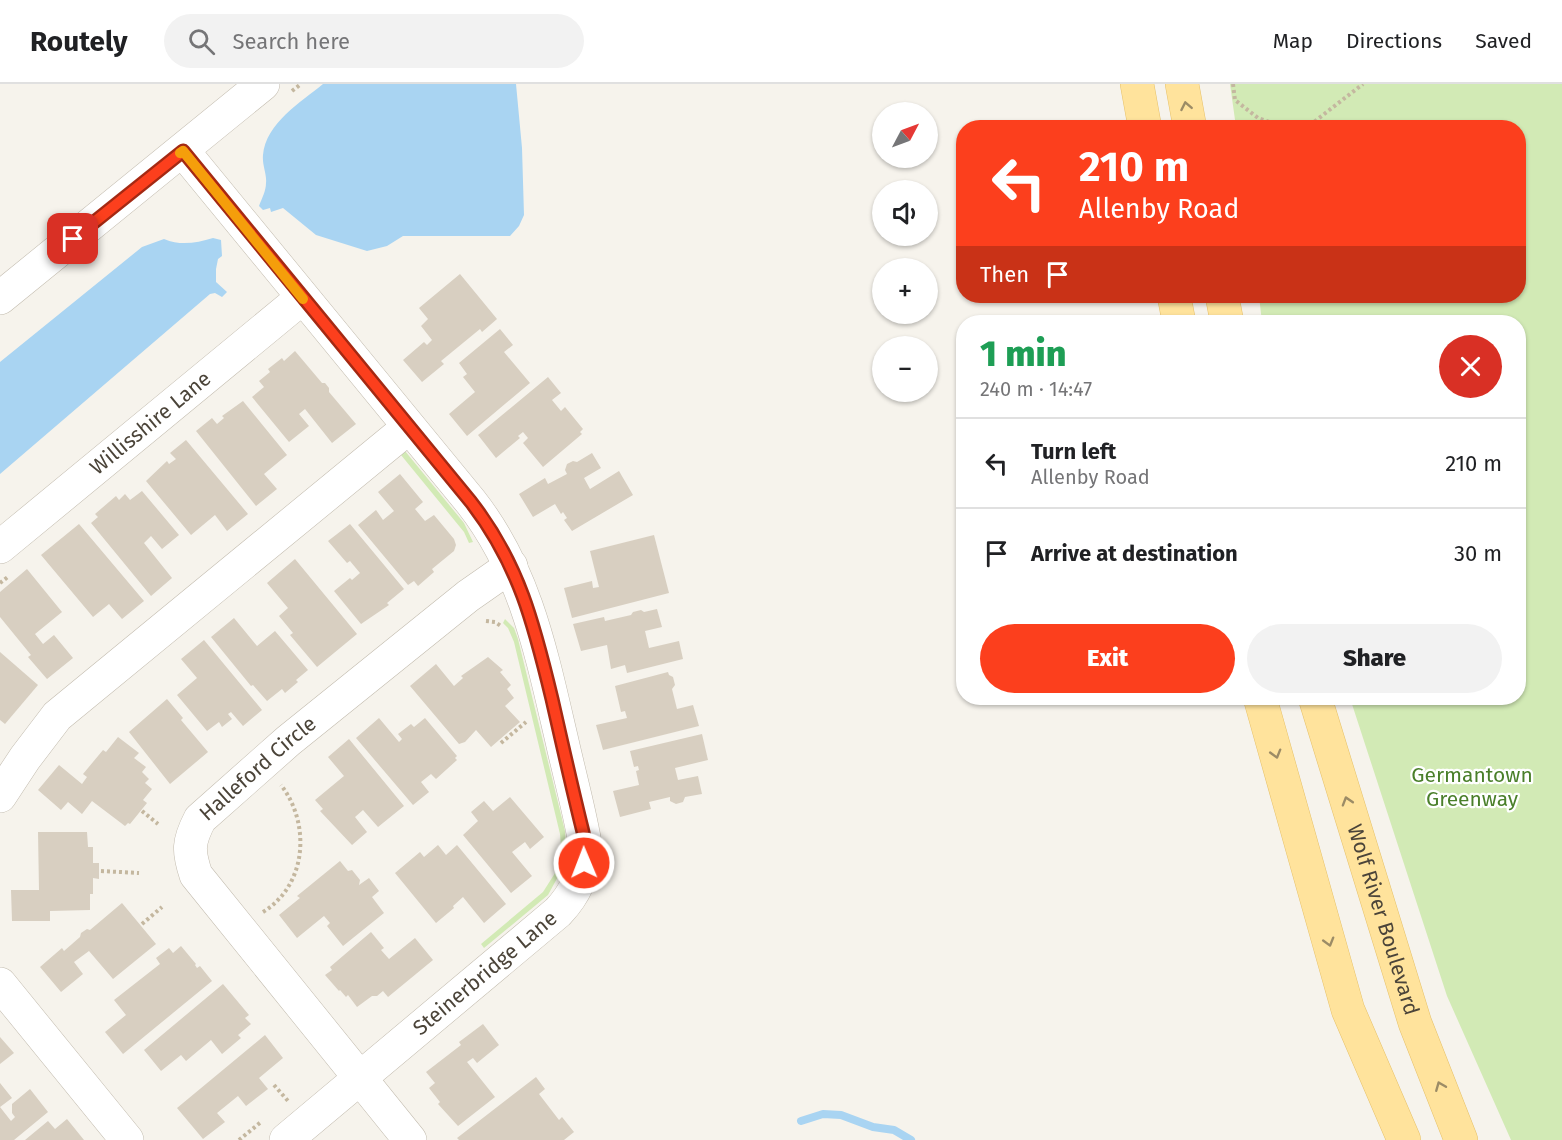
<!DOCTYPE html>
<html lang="en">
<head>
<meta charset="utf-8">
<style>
	body { margin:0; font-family:"Fira Sans",sans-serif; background:#f2f2f2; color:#202124; height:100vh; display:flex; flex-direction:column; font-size:22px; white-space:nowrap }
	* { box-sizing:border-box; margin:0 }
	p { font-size:20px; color:#757577 }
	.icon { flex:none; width:33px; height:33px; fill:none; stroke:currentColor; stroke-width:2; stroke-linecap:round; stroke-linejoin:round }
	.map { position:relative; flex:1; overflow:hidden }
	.panel { position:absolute; left:956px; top:231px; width:570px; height:390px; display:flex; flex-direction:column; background:#fff; border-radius:24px; box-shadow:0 2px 4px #0004 }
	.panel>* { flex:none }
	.guide { position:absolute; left:956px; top:36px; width:570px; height:183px; border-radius:24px; box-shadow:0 2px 4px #0004; background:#fc3f1d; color:#fff; overflow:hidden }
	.needle { width:39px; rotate:49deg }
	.controls { position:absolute; left:872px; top:18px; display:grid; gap:12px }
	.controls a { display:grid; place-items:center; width:66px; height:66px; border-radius:50%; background:#fff; box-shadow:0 2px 4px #0004; font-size:30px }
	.pin { position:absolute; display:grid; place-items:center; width:51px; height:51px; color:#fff; margin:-26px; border-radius:12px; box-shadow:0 3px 9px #0006 }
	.me { position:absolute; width:66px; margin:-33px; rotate:359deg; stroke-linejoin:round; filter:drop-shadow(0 0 4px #0008) }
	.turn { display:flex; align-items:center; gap:21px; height:126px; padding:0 24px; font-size:27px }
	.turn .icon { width:78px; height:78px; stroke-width:2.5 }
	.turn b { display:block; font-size:42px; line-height:51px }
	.then { display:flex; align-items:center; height:57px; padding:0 24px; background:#0003; gap:12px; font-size:22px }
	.round { display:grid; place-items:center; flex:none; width:63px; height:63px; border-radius:32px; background:#f2f2f2 }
	.headline { display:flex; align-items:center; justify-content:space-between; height:102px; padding:0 24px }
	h1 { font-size:36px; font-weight:800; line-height:45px; color:#1e9e55 }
	.button { display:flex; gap:12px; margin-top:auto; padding:12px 24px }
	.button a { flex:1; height:69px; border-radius:36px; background:#fc3f1d; color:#fff; font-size:24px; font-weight:800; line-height:69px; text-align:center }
	.button a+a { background:#f2f2f2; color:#202124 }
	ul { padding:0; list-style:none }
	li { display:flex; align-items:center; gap:18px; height:90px; padding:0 24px; border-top:2px solid #e0e0e0 }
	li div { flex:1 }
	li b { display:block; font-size:22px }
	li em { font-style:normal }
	header { display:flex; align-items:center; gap:36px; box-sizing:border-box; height:84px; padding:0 30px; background:#fff; border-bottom:2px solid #e0e0e0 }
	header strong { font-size:28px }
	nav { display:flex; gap:33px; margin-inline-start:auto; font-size:21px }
	.search { width:420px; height:54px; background:#f2f2f2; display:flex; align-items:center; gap:15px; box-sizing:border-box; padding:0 21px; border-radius:33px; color:#757577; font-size:22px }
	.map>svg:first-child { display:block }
	.green { fill:#d2eab5 }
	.water { fill:#a9d4f2 }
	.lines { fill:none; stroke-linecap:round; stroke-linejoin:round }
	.stream { stroke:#a9d4f2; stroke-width:8 }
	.building { fill:#d8cfc1 }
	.minor-casing { stroke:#c2bbae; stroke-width:34 }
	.major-casing { stroke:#e6c16a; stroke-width:34 }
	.path { stroke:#c4b79f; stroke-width:4; stroke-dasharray:3 3; stroke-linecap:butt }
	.minor { stroke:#fff; stroke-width:33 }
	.major { stroke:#ffe39c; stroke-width:33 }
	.oneway { stroke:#9c8c66 }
	.route-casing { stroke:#a42913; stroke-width:15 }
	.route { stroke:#fc3f1d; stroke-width:10 }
	.slow { stroke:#f59e0b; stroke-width:10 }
	.labels { text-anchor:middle; stroke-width:4.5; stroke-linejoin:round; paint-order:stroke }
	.street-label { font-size:21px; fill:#4b4439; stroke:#fff }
	.park-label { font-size:21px; fill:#4a7f2a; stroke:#fff }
</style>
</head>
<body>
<header>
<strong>Routely</strong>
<div class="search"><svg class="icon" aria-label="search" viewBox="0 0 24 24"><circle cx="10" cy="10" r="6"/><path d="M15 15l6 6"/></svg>Search here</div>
<nav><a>Map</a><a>Directions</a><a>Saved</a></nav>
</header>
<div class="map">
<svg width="1562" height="1056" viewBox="0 0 1562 1056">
	<rect width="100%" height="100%" fill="#f6f3ec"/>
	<g class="green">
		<path d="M1230 0H1562V1056H1511L1447 912 1350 614H1518V238H1262L1259 212H1518V44L1236 43Z"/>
		<path d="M405 367 464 439 473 458 469 459 464 448 401 371Z"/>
		<path d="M505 535 514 544 518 555 565 747 566 763H561L560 750 514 558 508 544 503 539Z"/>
		<path d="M557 786 561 787 548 811 484 864 481 860 543 808Z"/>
	</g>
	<g class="water">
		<path d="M323 0H516L522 64 524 131 519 142 510 152H403L387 162 367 167 316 151 283 124 271 128 270 124 263 126 259 122C262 114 266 107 266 99 267 90 262 81 263 71 266 39 301 18 323 0Z"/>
		<path d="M213 154 221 156 222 172 218 175 216 185V198L227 208 222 213 215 209 210 210 0 390V278L142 163 164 155C181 162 196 159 213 154Z"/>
	</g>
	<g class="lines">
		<path class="stream" d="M801 1037 823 1030 841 1031 873 1043 894 1046 911 1056"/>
	</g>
	<g class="building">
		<path d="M460 190 497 235 482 248 480 245 441 277 444 280 422 298 403 276 424 258 427 261 432 256 421 242 428 235 419 224Z"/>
		<path d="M500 245 513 261 504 268 530 299 467 352 449 330 475 308 463 293 467 290 459 279Z"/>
		<path d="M295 267 322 299H325L329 304V308L356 340 332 359 305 325 299 330 309 342 289 358 252 313 264 303 259 297 270 288 268 285 282 274 284 277Z"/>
		<path d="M548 293 561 309 552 316 561 327 565 323 583 345 580 348 582 350 543 383 523 359 528 354 523 348 518 352 520 354 496 374 478 351Z"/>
		<path d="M243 317 287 371 264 390 277 405 256 422 196 347 212 334 217 340 224 334 222 332Z"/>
		<path d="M186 356 248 430 227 447 215 431 191 451 146 397 167 377 169 380 176 375 170 369Z"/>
		<path d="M592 369 601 384 584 394 590 405 619 387 633 411 572 447 564 436 567 434 563 428 561 430 555 420 533 433 519 410 545 394 548 400 567 390 565 386 567 380 573 377 577 378Z"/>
		<path d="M400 390 423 418 415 425 425 437 434 431 454 455 456 461 454 467 432 485 434 488 418 502 414 497 408 501 358 441 376 426 383 436 394 427 378 408Z"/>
		<path d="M142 407 179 451 162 465 151 452 144 459 172 494 151 512 91 439 98 433 95 430 116 412 119 416 125 410 130 416Z"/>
		<path d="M79 440 144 517 122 535 109 520 93 533 41 471Z"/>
		<path d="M350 440 404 505 387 519 389 521 361 540 334 507 350 494 352 496 360 489 350 477 347 479 328 457Z"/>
		<path d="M654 451 669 509 572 534 564 504 592 497 593 504 599 503 590 467Z"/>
		<path d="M295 475 357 550 317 583 290 551 293 549 279 532 288 524 267 499Z"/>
		<path d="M27 485 62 528 35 550 43 560 54 551 73 574 47 595 28 573 31 571 0 533V508Z"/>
		<path d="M657 525 662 543 645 547 649 564 679 557 683 575 627 589 625 581 611 585 607 561 581 567 573 540 604 533 605 537 631 531 633 528 641 526 644 528Z"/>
		<path d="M234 534 257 562 275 547 308 586 296 596 298 598 285 609 282 605 267 617 253 601 251 602 211 553Z"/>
		<path d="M204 556 262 626 243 642 231 628 228 630 232 635 222 643 219 638 207 647 177 611 197 594 181 575Z"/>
		<path d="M0 568 38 601 5 640 0 636Z"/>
		<path d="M488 573 503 586 500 588 511 601 507 605 514 614 505 622 520 638 491 663 476 646 465 658 459 660 410 602 436 580 454 602 463 594 461 592Z"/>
		<path d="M668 588 669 591 673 593 675 601 672 605 677 625 693 621 699 642 603 666 596 641 627 634 625 627 621 628 615 602Z"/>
		<path d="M167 615 183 634 181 636 208 668 170 700 129 648Z"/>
		<path d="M379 634 399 658 402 655 398 650 411 640 414 643 425 634 457 672 455 674 457 676 436 695 431 690 421 698 429 708 413 721 356 654Z"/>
		<path d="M702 650 708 676 675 684 678 696 698 692 702 710 685 713 683 718 676 720 670 717V713L649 718 651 725 620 733 613 707 639 701 636 687 639 686 638 682 634 683 630 667Z"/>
		<path d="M118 653 139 669 134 674 146 683 142 688 149 695 145 699 152 705 143 716 147 719 130 740 128 739 125 742 92 717 82 730 68 718 61 726 38 706 59 681 82 700 87 693 83 690 103 666 106 668Z"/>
		<path d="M349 655 404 722 378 743 363 726 355 733 367 748 352 761 320 727 323 725 315 716 344 692 328 673Z"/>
		<path d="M510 713 544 753 530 765 525 758 512 768 532 792 511 809 463 751 478 737 471 728 484 717 493 727Z"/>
		<path d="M38 748H87L88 763H93V779H99V795L93 794V810H90V826L50 827V837H12L11 806H39Z"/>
		<path d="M438 761 446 771 457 761 506 820 484 839 463 813 453 822 454 824 436 839 395 789 420 768 424 773Z"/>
		<path d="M340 777 348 787 352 786 360 796 359 801 369 794 379 807 372 813 384 829 343 862 327 842 330 839 324 832 297 854 279 831 300 814 297 812Z"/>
		<path d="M122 819 156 860 113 895 89 867 74 878 83 890 61 908 40 883 62 864 64 867 80 853 81 849 87 845 90 846Z"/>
		<path d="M371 848 384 864 381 866 389 875 415 854 433 876 388 913 383 907 377 912H372L357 923 348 911 346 913 340 906 339 907 325 891 332 886 330 883Z"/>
		<path d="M181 862 196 880 195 881 197 884 200 882 212 897 123 970 105 948 126 931 114 916 160 880 156 874 169 864 173 869Z"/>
		<path d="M223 900 249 931 245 934 251 940 238 951 241 954 222 970 211 956 186 977 181 971 161 987 144 966Z"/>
		<path d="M483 940 499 961 477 979 473 974 467 978 495 1013 458 1042 438 1020 440 1018 429 1004 435 999 426 988 461 961 459 958Z"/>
		<path d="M265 951 283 974 259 994 268 1005 246 1022 238 1012 217 1029 225 1038 203 1055 177 1024Z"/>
		<path d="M0 953 14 969 0 980Z"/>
		<path d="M536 993 545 1005 539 1010 559 1036 562 1033 574 1048 564 1056H459L457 1054Z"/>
		<path d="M0 999 12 1014 0 1023 11 1037 15 1033 12 1029V1020L30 1005 48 1028 14 1056H0Z"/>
		<path d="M67 1035 84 1056H25L48 1037 55 1045Z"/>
	</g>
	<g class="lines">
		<defs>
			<g id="minor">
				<path d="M183 67 471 418C526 488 542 572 562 657 570 693 580 728 586 765 583 791 576 809 558 828L286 1056"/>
				<path d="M0 214 263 0"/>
				<path id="s1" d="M0 463 302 214"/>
				<path d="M0 712 25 674 57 632 409 343"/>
				<path d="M0 900 127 1056"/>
				<path id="s2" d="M410 1056 196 791C188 767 188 758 200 735L288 657 468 512 511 482"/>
			</g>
			<g id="major">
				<path d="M1137 0 1145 44"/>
				<path d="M1182 0 1190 44"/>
				<path d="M1174 212 1179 238"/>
				<path d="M1222 212 1227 238"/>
				<path d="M1260 614 1348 926 1404 1056"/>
				<path id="s3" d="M1315 614 1415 939 1461 1056"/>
			</g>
		</defs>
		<use href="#minor" class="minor-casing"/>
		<use href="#major" class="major-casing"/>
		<g class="path">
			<path d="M1233 0 1235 16 1258 34 1287 44"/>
			<path d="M292 7 301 0"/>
			<path d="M1298 44 1310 41 1363 0"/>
			<path d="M0 499 9 492"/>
			<path d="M486 537 495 538 501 542"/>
			<path d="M501 659 526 638"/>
			<path d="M142 727 158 740"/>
			<path d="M101 787 139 789"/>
			<path d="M263 828C307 801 311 740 281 701"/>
			<path d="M142 840 162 823"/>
			<path d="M274 1001 288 1017"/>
			<path d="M239 1056 261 1038"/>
		</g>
		<use href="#minor" class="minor"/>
		<use href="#major" class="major"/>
	</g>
	<defs><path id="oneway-chevron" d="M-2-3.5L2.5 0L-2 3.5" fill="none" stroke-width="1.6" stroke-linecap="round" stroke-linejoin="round" transform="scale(1.5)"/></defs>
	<g class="oneway">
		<use href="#oneway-chevron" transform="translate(1186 22) rotate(-101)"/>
		<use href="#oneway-chevron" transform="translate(1276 670) rotate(74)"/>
		<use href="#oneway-chevron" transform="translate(1347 717) rotate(-107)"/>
		<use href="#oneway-chevron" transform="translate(1329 858) rotate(74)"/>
		<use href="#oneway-chevron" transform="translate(1440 1002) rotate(-112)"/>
	</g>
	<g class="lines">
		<defs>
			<path id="route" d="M73 155 183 67 471 418C519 480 534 540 552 615 562 659 572 704 583 748L586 765 584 779"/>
		</defs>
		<use href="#route" class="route-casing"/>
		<use href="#route" class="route"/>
		<path class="slow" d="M180 69 183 67 303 215"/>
	</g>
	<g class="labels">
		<g class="street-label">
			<text dy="7" stroke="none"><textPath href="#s1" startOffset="195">Willisshire Lane</textPath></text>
			<text dy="7" stroke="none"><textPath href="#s2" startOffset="476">Halleford Circle</textPath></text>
			<text dy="7" stroke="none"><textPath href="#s3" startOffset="232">Wolf River Boulevard</textPath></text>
			<text transform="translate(485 889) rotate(-40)" y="7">Steinerbridge Lane</text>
		</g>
		<g class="park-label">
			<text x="1472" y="698">Germantown<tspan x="1472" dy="24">Greenway</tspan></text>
		</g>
	</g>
</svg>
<div class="controls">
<a><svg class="needle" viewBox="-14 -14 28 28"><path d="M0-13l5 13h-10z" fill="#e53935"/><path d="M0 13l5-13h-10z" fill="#757577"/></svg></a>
<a><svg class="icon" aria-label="sound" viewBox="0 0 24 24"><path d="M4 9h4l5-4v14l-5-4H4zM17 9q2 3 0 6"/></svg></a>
<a>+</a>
<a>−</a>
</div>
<div class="pin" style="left:73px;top:155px;background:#d93025"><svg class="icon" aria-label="arrive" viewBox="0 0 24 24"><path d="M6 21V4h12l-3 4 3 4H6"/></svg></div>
<svg class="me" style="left:584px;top:779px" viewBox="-20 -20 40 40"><circle r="17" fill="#fc3f1d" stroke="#fff" stroke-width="3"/><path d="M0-11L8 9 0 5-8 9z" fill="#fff"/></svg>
<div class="guide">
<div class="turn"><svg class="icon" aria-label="left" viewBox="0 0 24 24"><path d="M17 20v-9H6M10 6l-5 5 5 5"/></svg><div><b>210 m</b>Allenby Road</div></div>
<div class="then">Then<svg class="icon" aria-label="arrive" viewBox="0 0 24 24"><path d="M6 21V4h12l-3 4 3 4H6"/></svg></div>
</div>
<section class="panel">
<div class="headline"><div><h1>1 min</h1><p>240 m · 14:47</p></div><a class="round" style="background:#d93025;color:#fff"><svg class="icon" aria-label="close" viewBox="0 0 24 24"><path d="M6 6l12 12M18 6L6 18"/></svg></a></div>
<ul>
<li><svg class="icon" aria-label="left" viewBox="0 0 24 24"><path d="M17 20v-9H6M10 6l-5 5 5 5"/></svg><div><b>Turn left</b><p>Allenby Road</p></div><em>210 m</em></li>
<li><svg class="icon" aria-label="arrive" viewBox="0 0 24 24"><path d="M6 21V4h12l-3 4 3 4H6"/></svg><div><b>Arrive at destination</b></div><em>30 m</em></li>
</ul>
<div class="button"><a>Exit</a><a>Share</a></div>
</section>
</div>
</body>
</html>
